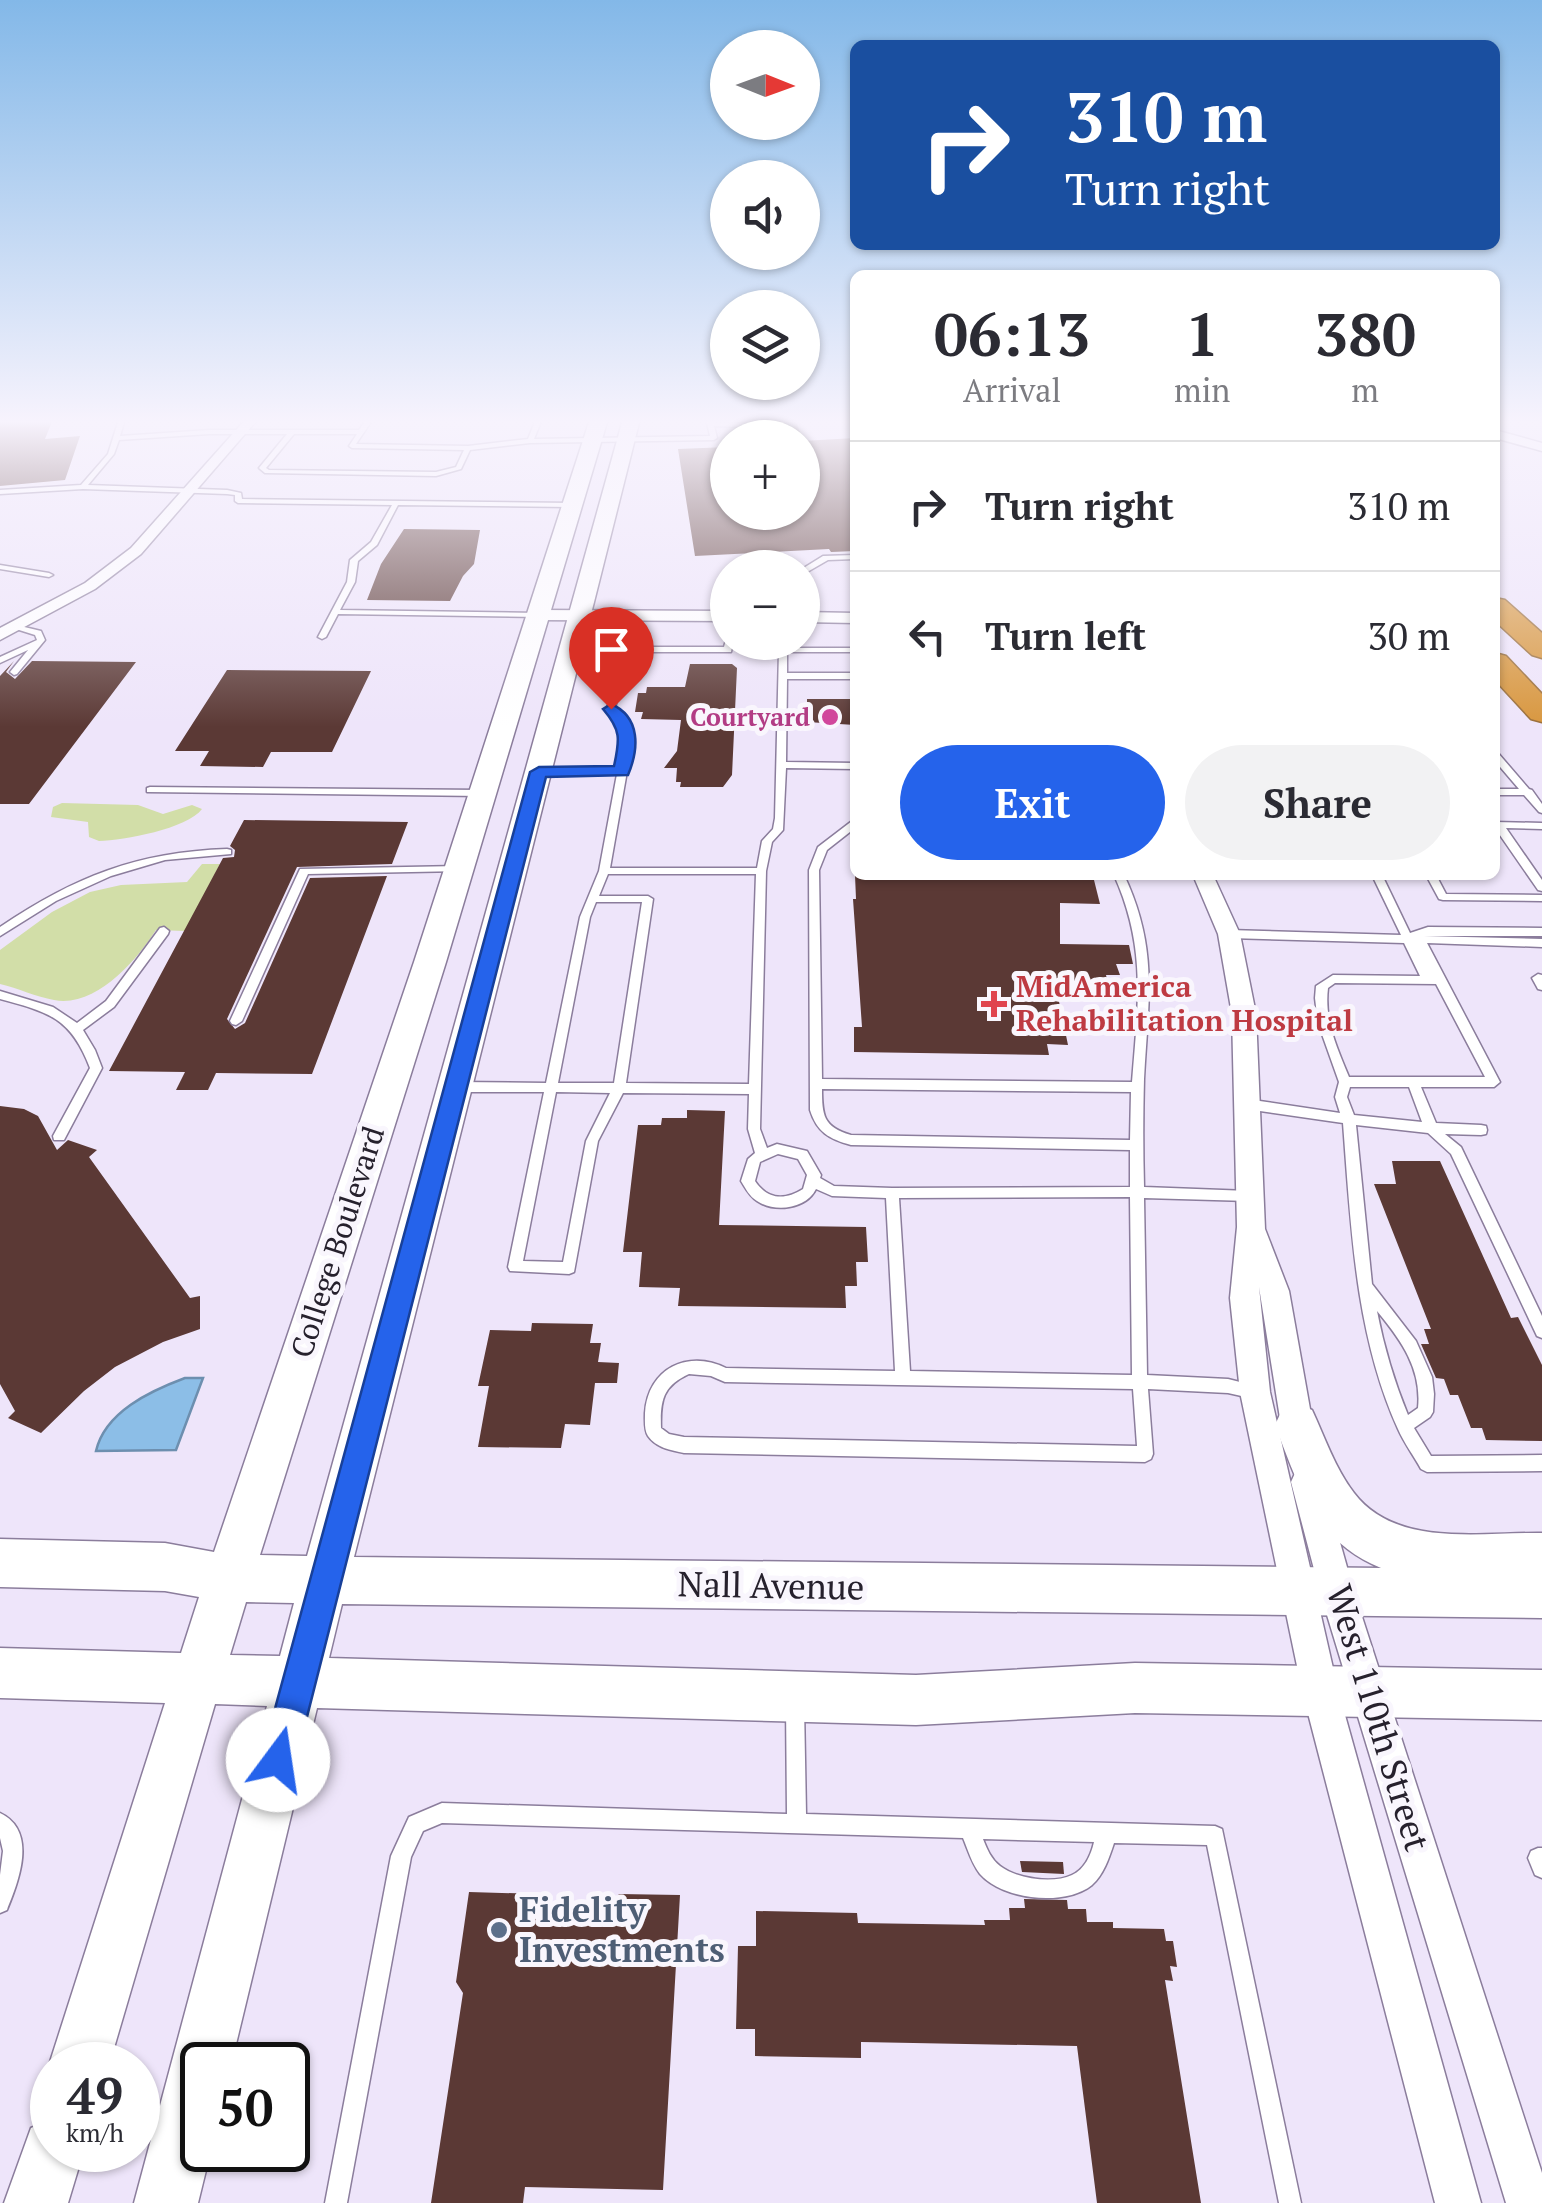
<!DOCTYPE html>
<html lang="en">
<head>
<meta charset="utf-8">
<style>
	body { margin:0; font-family:"PT Serif",serif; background:#f2f2f3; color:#2b2b33; height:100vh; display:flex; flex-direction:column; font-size:38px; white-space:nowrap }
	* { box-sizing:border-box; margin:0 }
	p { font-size:32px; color:#7c7c81 }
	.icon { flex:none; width:55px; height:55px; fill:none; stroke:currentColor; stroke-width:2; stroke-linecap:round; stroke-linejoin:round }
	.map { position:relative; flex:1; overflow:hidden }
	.sheet { position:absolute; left:850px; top:270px; width:650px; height:610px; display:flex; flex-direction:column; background:#fff; border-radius:15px; box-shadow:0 2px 8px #0004 }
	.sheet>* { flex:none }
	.hud { position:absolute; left:850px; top:40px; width:650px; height:210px; border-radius:15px; box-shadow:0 2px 8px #0004; background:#1a4fa0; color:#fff; overflow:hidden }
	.needle { width:65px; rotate:91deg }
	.controls { position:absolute; left:710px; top:30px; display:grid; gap:20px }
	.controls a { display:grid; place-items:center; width:110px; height:110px; border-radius:50%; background:#fff; box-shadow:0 2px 8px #0004; font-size:50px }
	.speed { position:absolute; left:30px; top:2042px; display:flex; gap:20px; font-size:50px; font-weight:700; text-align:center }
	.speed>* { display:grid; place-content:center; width:130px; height:130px; border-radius:50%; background:#fff; box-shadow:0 2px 8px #0004; line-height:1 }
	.speed small { font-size:25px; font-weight:400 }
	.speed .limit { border:5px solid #111; border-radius:15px; background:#fff; color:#111 }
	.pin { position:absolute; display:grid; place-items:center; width:85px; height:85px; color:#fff; margin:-102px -42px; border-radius:50% 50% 50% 0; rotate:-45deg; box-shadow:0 0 10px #0007 }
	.pin .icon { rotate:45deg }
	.me { position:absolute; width:110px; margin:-55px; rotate:14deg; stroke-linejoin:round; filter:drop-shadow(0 0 8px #0008) }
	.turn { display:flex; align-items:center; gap:35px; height:210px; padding:0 50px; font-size:45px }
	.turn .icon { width:130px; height:130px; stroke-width:2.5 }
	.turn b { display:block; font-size:70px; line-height:85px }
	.eta { display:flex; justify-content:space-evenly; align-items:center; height:170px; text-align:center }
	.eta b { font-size:60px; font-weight:600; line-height:70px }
	.cta { display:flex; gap:20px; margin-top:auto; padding:20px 50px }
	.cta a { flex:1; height:115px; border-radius:60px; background:#2563eb; color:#fff; font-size:40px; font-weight:600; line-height:115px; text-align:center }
	.cta a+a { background:#f2f2f3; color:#2b2b33 }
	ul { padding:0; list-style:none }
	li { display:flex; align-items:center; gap:30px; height:130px; padding:0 50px; border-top:2px solid #e1e1e2 }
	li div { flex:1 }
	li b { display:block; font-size:38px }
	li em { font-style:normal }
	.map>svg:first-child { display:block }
	.green { fill:#d2dea8 }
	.water { fill:#8cbee7; stroke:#6d8faf; stroke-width:2.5 }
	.building { fill:#5b3935 }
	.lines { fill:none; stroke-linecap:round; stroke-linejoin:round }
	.service-casing { stroke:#8b7d9c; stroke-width:3 }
	.minor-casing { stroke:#8b7d9c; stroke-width:3 }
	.secondary-casing { stroke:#8b7d9c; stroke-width:3 }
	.motorway-casing { stroke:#9a6e39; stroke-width:3 }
	.service { fill:#fff; fill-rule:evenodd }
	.minor { fill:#fff; fill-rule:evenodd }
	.secondary { fill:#fff; fill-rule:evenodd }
	.motorway { fill:#d8973f; fill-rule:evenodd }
	.route { fill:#2563eb; stroke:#184099; stroke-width:2.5 }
	.hotel-dot { fill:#d1479c; stroke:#f9f6fd; stroke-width:4 }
	.health-dot { fill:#e0444e; stroke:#f9f6fd; stroke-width:4 }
	.service-dot { fill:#5c6f8a; stroke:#f9f6fd; stroke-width:4 }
	.labels { text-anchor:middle; stroke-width:10; stroke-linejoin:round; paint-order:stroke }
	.far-hotel-label { font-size:25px; font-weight:bold; fill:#b23c85; stroke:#f9f6fd; text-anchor:end }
	.health-label { font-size:30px; font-weight:bold; fill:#be3a42; stroke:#f9f6fd; text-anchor:start }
	.street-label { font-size:30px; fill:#26212d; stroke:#f9f6fd }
	.near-street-label { font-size:35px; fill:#26212d; stroke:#f9f6fd }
	.near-service-label { font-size:35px; font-weight:bold; fill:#4e5e75; stroke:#f9f6fd; text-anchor:start }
</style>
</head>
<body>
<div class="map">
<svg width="1542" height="2203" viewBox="0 0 1542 2203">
	<rect width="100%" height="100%" fill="#eee5fa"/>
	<g class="green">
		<path d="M62 803 138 805 163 814 192 805 202 809C187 829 124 840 99 841L89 837 88 822 51 817 53 807Z"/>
		<path d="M202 864H220L185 931 156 930C137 960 96 1008 54 1000 36 997 18 988 0 984V950L52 912 90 892 121 885 187 882Z"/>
	</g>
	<path class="water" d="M185 1378H203L176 1450 96 1451C105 1412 150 1391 185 1378Z"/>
	<g class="building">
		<path d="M0 419H53L45 439 80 436 65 480 0 486Z"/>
		<path d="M771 419H795L802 438H777Z"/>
		<path d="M855 438V551L831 552 829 549 695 556 678 449 728 447V512H802V441Z"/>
		<path d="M404 529 480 530 474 564 463 576 450 601 367 600 381 564Z"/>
		<path d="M14 661 6 672 15 679 32 661 136 662 29 804H0V676Z"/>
		<path d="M690 664H732L737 668 732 775 723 787H680L681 782H676L677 768H664L677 751 681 720 641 719 643 712H635L638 693H646L647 687H685Z"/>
		<path d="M227 670 371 671 332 752H271L263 767 200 766 209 751H175Z"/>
		<path d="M807 699H855V725L807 722Z"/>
		<path d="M244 820 408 822 392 864 297 867 227 1019 235 1029 245 1023 310 878 387 876 312 1074 216 1073 208 1090H176L185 1072 109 1071 223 858 234 857 235 850 230 846Z"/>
		<path d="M855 875 1093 876 1100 904 1060 903V944L1129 945 1133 964H1116L1120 975H1106L1109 988 1056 987 1068 1045 1047 1044 1049 1055 854 1052V1027H862L853 899H856Z"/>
		<path d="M0 1106 24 1109 38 1116 57 1150 68 1140 97 1150 89 1157 190 1298 200 1296V1329L163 1342 115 1367 84 1391 41 1433 8 1418 15 1411 0 1384Z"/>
		<path d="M687 1110 725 1111 719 1225 866 1227 868 1262H856L857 1286H845L846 1308 678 1306 680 1288 639 1287 642 1252H623L638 1125H661L662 1118H687Z"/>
		<path d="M1392 1161H1440L1511 1318 1518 1317 1542 1365V1441L1486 1440 1482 1428H1471L1458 1395H1450L1444 1379 1436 1378 1421 1344H1429L1424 1329H1431L1374 1184H1396Z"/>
		<path d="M532 1323 593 1324 590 1343H601L598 1362 619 1363 617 1383H595L590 1425 565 1424 561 1448 478 1447 489 1386H478L490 1330 531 1331Z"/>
		<path d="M1020 1861 1063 1862 1064 1874 1022 1872Z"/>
		<path d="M469 1892 540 1894 546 1905 610 1906 619 1894 680 1895 663 2190 525 2187 523 2203H431L463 1993 456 1982Z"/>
		<path d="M1024 1899 1067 1900 1068 1909H1086L1087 1922H1113V1928L1164 1929 1166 1941H1173L1177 1967 1170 1966 1173 1981 1165 1980 1201 2203H1097L1077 2046 861 2042V2058L755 2056V2029H736L738 1946H756V1911L857 1913 858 1923 985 1925 984 1920H1010L1009 1908H1025Z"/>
	</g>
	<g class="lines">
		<defs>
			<g id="service">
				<path d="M119 419H125L120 436 209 430H359L367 419H373L356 444 468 446 528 439 536 419H542L534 439 710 436 706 419H712L713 422 755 424 759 433 754 438H746L753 432 751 427 714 426 717 438 714 440 530 443 470 450 461 469 436 476 265 473 259 468 287 434H209L119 440 114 454 88 485 227 490 241 493 242 499 572 503 575 505 572 507 398 505 377 545 358 561 355 582 340 610 538 613 542 615 538 617 338 614 326 637 322 639 318 637 347 582 350 560 371 542 392 505 238 503 235 501V495L227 494 83 489 0 494V490L81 485 108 454ZM294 434H357L349 446 352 448 464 450 456 467 436 472 269 470 266 468Z"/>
				<path d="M855 555V559L828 560 802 575V569L823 556Z"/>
				<path d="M0 565 49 573 53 575 49 577 0 569Z"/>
				<path d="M16 625 41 631 45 640 17 674 14 675 10 672 28 650 0 663V657L37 640 35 635 16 629Z"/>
				<path d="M726 640 728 642H733L731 652H637L632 677 618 695 615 709 630 725 633 737 610 868H757L762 841 773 829 775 818 779 650 783 648H855V652H787V673H855V679H787L786 762 855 763V769L786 768 783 830 772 842 766 871 760 1129 767 1148 777 1144 807 1151 821 1175 820 1178 834 1186 892 1188 1130 1187V1150L851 1145C829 1139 817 1132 810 1110L809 870 818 847 852 821 855 820V828L827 850 819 870 822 1079 1132 1082C1138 1005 1147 948 1114 875H1124C1159 949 1148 1001 1144 1079 1143 1116 1143 1151 1144 1187L1249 1191 1254 1192 1256 1196 1254 1200 1249 1201 1144 1198 1147 1375 1228 1379 1260 1387 1263 1392 1260 1397 1255 1399 1228 1393 1148 1389 1153 1454 1151 1459 1145 1462 684 1453C671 1450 656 1448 648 1436 644 1430 645 1420 645 1413 648 1368 688 1349 726 1368L895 1371 886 1198 832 1196 816 1189C806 1209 775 1213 757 1201 749 1196 746 1189 741 1181L748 1159 755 1153 748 1129 749 1094 623 1093 598 1141 574 1272 569 1274 510 1271 508 1267 544 1092H458L452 1087 458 1082 546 1083 580 917 599 871 617 774 539 775 534 772 539 769 618 768C623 737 628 734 607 709L610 695 624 677 630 647H724ZM608 874H756L749 1084 626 1083 653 899 648 896H599ZM596 902H642L614 1083H558L590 917ZM822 1089 1131 1092 1130 1140 851 1135C823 1127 822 1115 822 1089ZM556 1092 610 1093 586 1141 563 1262 523 1261ZM778 1154 798 1159 807 1175 803 1189C784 1201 767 1199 755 1181L760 1162ZM1130 1197 1132 1375 910 1371 899 1198ZM689 1374 711 1376 725 1382 1133 1389 1137 1446 684 1437 669 1434 661 1428C660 1400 663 1386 689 1374Z"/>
				<path d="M1495 752 1498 753 1529 789 1532 790 1542 804V813L1539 812 1524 795H1495V789H1519L1495 761Z"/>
				<path d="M150 787 482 790 487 793 482 796 147 792V788Z"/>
				<path d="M1495 822 1542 823V829L1506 828 1542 880V891L1538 890 1495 828Z"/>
				<path d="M227 849 231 850V854L165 860 111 876 56 901 0 936V927C74 877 137 852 227 849Z"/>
				<path d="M459 866 463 867V871L308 874 242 1021 236 1025 232 1024 230 1021 300 869Z"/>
				<path d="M1372 875H1382L1410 933 1428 927 1542 928V936H1424L1542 939V947L1427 943 1500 1082 1494 1087H1421L1436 1123 1481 1125 1486 1126 1487 1130 1486 1134 1481 1135 1445 1134 1461 1147 1542 1316V1338L1537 1336 1451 1154 1428 1133 1356 1125 1372 1284 1416 1341 1432 1377 1434 1394 1433 1412 1430 1417 1414 1428 1431 1456 1542 1455V1471L1427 1472 1421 1469C1414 1456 1404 1443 1398 1429 1355 1334 1351 1226 1343 1123L1246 1109 1242 1107 1240 1104 1242 1101 1246 1099 1340 1113 1335 1097 1339 1082 1318 1023 1315 998 1316 986 1333 975 1420 976 1404 943 1229 938 1224 934 1229 930 1401 935ZM1335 983 1436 984 1485 1077H1349C1337 1048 1324 1020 1328 988ZM1350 1087H1409L1422 1122 1354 1115 1347 1097ZM1377 1311C1401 1340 1422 1369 1418 1408L1408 1415C1394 1381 1384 1347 1377 1311Z"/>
				<path d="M1426 875H1436L1446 894 1542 895V901L1443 900 1439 899Z"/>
				<path d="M164 927 169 931 168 934 114 1007 83 1030 95 1050 102 1068 64 1140H54L53 1136 90 1068C71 1018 49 1012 0 999V991L53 1007 77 1023 106 1001 160 928Z"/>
				<path d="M1538 974 1542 975V990L1538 989 1532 978Z"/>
				<path d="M795 1696 801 1699 804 1705 806 1814 1215 1826 1222 1829 1301 2203H1279L1207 1845 1114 1843C1109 1858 1104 1874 1092 1885 1065 1907 1003 1900 980 1874 972 1864 968 1850 963 1838L442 1823 423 1831 411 1857 347 2203H325L391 1856 409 1817 442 1803 787 1814 786 1705 789 1699ZM983 1839 1094 1842C1091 1855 1085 1869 1072 1875 1053 1884 1017 1879 1000 1866 991 1859 987 1849 983 1839Z"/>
				<path d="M0 1813C38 1831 19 1881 7 1910L0 1913V1875L3 1851 0 1838Z"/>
				<path d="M1538 1848H1542V1878L1535 1875 1528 1858 1531 1851Z"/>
			</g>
			<g id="minor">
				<path d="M246 419H258L141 554 95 589 0 640V628L85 583 131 548Z"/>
				<path d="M1495 430 1542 443V451L1495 438Z"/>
				<path d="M728 611V621L538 620 530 615 538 610Z"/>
				<path d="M802 612 855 613V623L802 622Z"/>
				<path d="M1193 875H1213L1240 934 1256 1014 1265 1229 1289 1291 1315 1437 1310 1448 1299 1452 1288 1448 1283 1437 1259 1287 1270 1392 1338 1690 1481 2203H1435L1302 1690 1240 1392 1230 1298 1237 1227 1232 1014 1218 934Z"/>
				<path d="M1307 1466 1318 1471 1323 1482 1354 1592 1542 2173V2203H1506L1320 1592 1291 1482 1296 1471Z"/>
			</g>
			<g id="secondary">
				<path d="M590 419H608L446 962 260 1555 307 1556 623 419H640L354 1557 1381 1568C1315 1541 1299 1487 1275 1425L1282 1410 1297 1404 1312 1410C1325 1438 1335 1468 1354 1493 1396 1548 1480 1532 1542 1533V1618L342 1604 329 1658 916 1675 1135 1663 1542 1670V1720L1135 1713 916 1725 317 1708 231 2065H202V2150H211L198 2203H134L267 1706 215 1704 109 2065H52V2074L49 2065 165 1703 0 1698V1648L181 1653 199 1597 165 1591 0 1587V1539L165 1543 214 1552 414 962ZM246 1602 294 1603 280 1656 230 1655Z"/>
				<path d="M52 2119V2150H84L68 2203H4L31 2128Z"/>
			</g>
			<g id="motorway">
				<path d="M1495 598 1505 600 1542 633V658L1532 655 1495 621Z"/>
				<path d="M1495 653 1506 656 1542 694V722L1531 719 1495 680Z"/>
			</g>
		</defs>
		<use href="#service" class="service-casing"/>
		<use href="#minor" class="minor-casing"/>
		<use href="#secondary" class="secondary-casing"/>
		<use href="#motorway" class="motorway-casing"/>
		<use href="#service" class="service"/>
		<use href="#minor" class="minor"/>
		<use href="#secondary" class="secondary"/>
		<use href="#motorway" class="motorway"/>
	</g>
	<linearGradient id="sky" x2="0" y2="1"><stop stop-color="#83b8e8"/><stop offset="0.58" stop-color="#f7f3fd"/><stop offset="1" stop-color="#f7f3fd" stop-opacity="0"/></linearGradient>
	<rect width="1542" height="727" fill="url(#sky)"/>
	<path class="route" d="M611 704C641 717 639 749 628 775L546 777 296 1760 291 1772 278 1777 266 1772 261 1760 530 772 539 767 614 766C620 739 621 730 603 709Z"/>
	<circle class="hotel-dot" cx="830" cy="717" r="10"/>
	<path class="health-dot" d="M989 989h10v10h10v10h-10v10h-10v-10h-10v-10h10z"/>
	<circle class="service-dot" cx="499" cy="1930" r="10"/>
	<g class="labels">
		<g class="far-hotel-label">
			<text x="810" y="726">Courtyard</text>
		</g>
		<g class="health-label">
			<text x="1016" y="997">MidAmerica<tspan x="1016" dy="34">Rehabilitation Hospital</tspan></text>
		</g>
		<g class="street-label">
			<text transform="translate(338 1242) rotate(-72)" y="10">College Boulevard</text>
		</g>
		<g class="near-street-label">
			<text transform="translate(771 1586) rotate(1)" y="12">Nall Avenue</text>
			<text transform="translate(1378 1718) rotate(73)" y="12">West 110th Street</text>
		</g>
		<g class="near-service-label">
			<text x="519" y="1922">Fidelity<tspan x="519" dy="40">Investments</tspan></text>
		</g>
	</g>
</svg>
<div class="controls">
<a><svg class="needle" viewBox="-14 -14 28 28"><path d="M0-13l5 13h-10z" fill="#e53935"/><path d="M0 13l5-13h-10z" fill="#7c7c81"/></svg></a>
<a><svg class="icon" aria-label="sound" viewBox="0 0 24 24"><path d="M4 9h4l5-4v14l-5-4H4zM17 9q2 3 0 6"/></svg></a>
<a><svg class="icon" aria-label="layers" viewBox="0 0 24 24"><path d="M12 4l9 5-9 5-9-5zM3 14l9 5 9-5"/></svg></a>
<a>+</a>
<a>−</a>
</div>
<div class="speed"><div>49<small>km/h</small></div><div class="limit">50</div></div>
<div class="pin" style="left:611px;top:709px;background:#d93025"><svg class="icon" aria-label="arrive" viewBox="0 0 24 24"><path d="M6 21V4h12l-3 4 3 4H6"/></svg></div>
<svg class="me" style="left:278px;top:1760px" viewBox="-20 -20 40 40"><circle r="19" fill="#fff"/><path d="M0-13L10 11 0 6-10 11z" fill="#2563eb"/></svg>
<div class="hud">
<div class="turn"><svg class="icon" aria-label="right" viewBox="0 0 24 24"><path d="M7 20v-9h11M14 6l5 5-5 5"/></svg><div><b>310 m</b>Turn right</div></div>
</div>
<section class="sheet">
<div class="eta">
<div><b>06:13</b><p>Arrival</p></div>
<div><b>1</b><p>min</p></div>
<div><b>380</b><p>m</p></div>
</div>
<ul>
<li><svg class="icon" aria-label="right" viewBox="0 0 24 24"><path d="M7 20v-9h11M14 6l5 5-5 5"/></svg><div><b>Turn right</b></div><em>310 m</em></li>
<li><svg class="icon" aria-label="left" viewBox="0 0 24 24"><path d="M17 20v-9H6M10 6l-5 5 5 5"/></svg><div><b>Turn left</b></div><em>30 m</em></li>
</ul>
<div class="cta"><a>Exit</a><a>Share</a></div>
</section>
</div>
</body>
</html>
